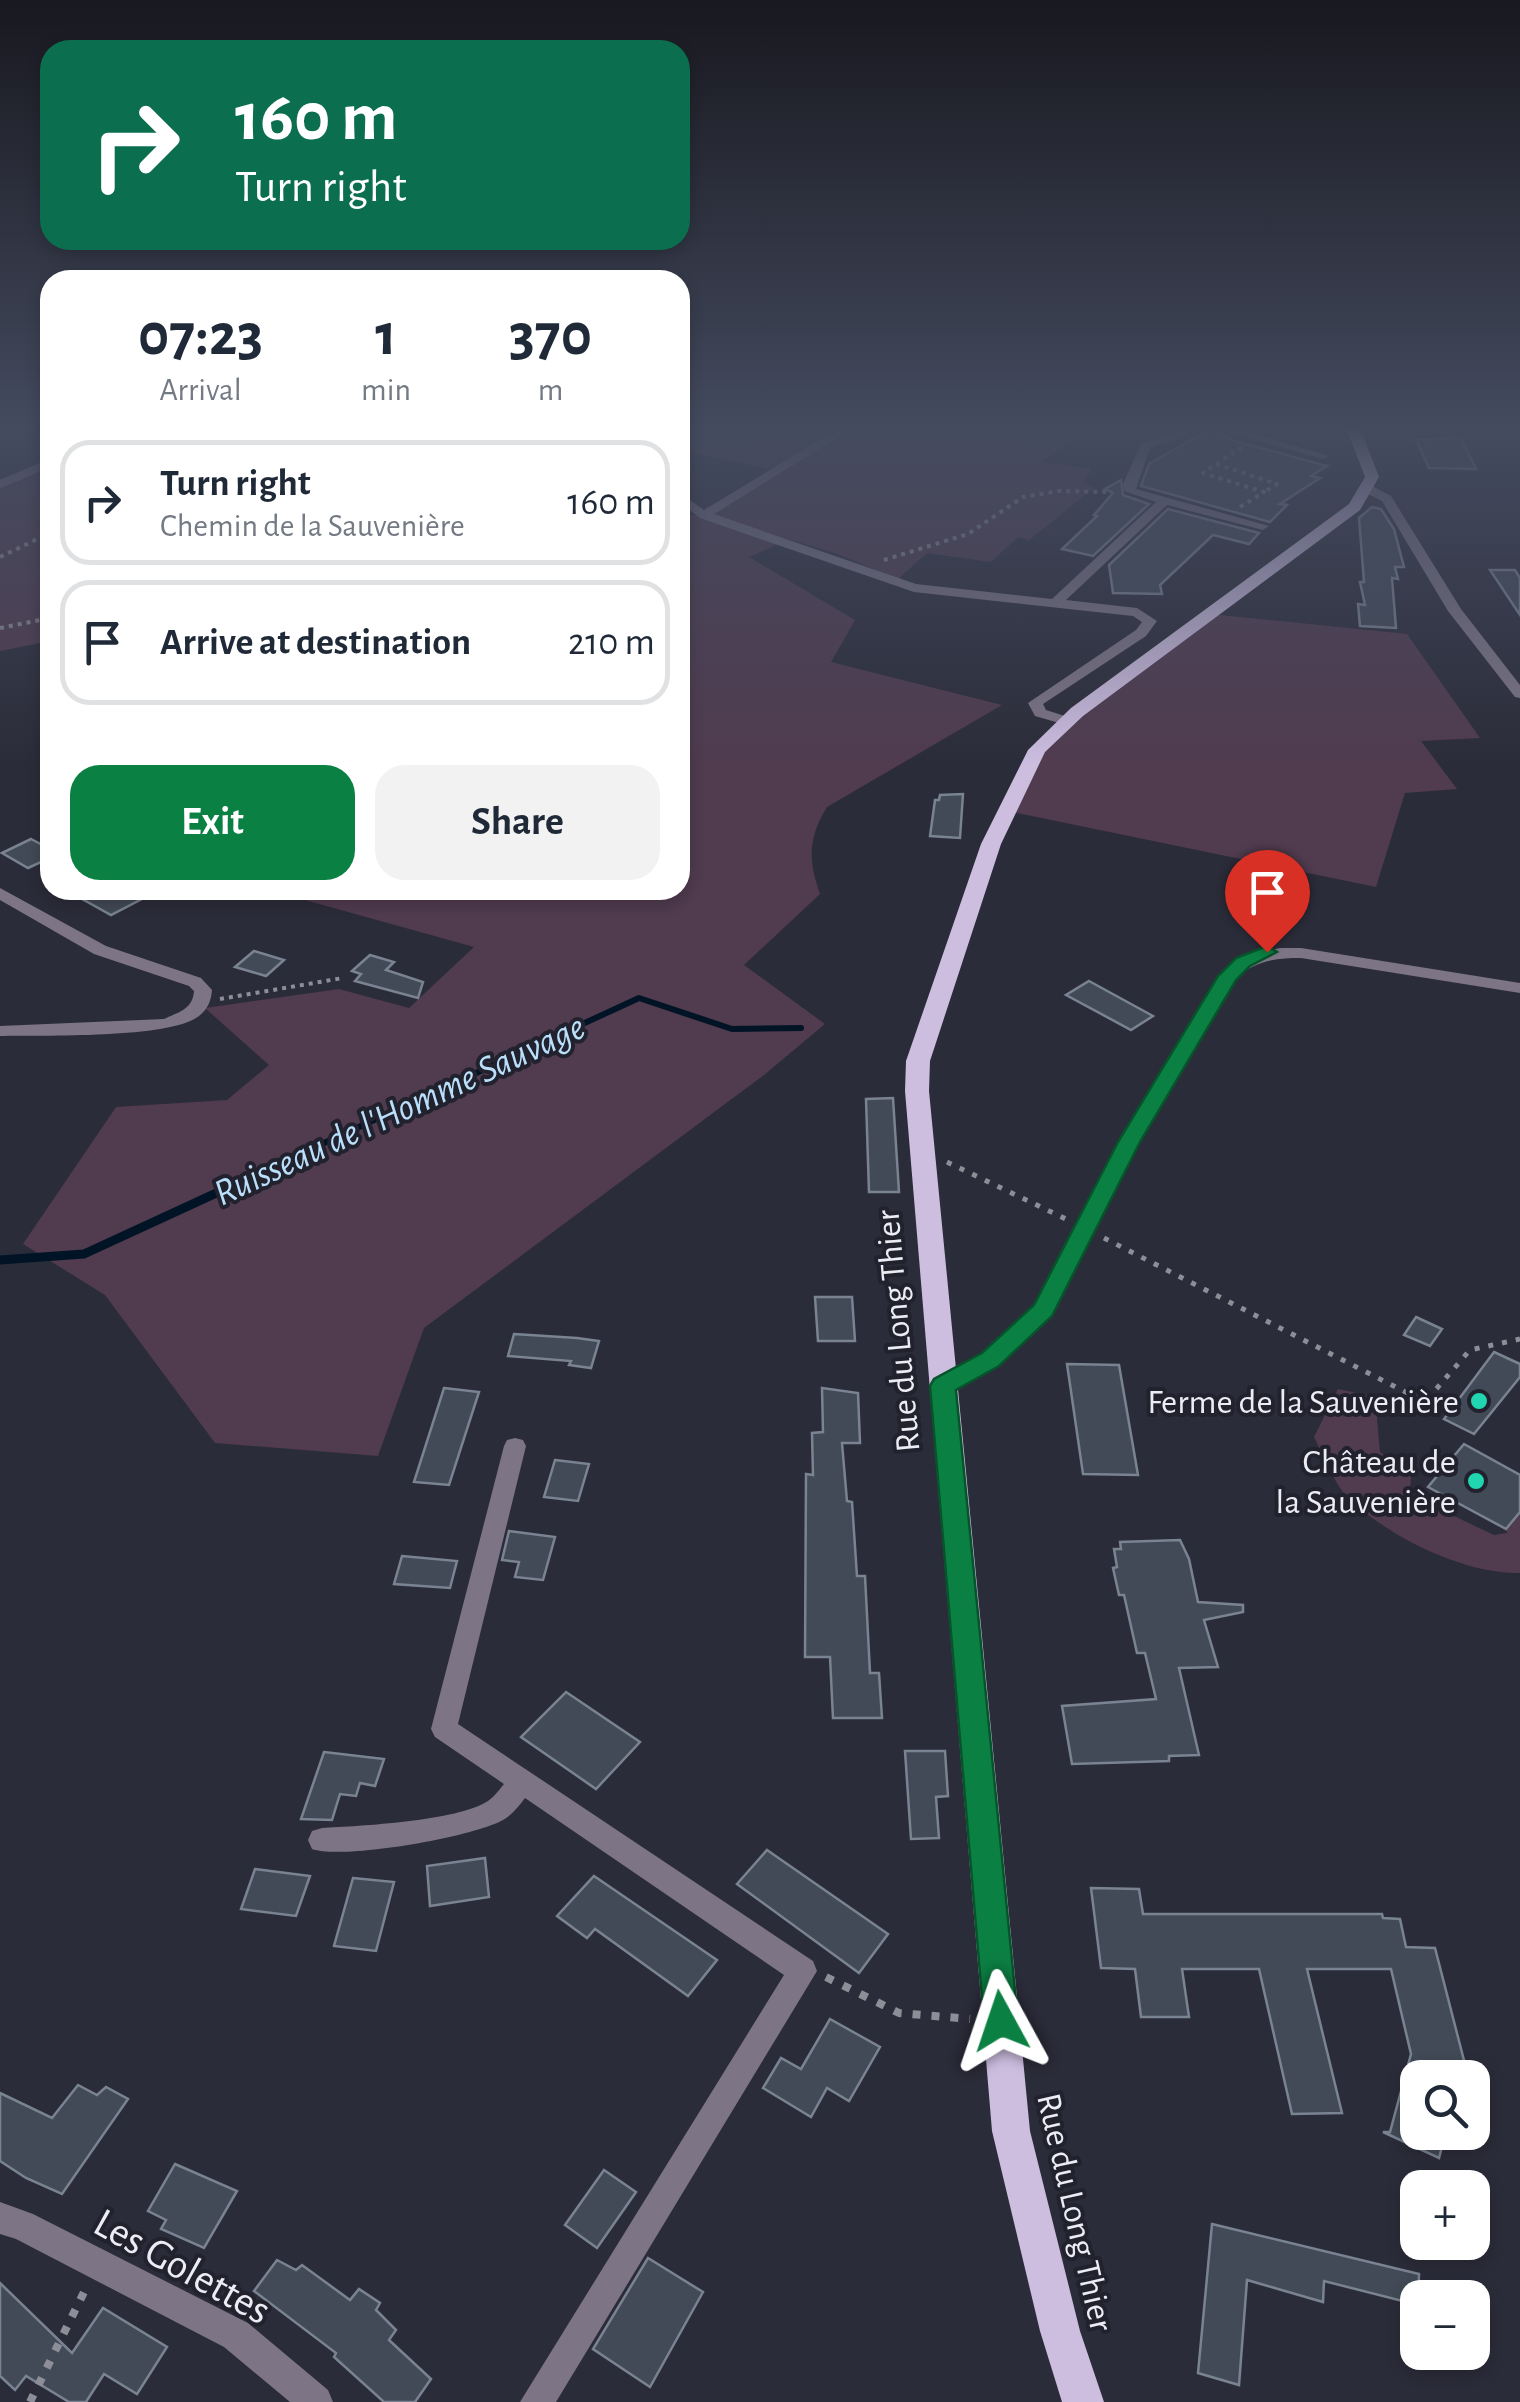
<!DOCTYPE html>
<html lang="en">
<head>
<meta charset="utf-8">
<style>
	body { margin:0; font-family:"Alegreya Sans",sans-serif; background:#f2f2f3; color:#1f2937; height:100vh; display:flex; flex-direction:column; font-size:38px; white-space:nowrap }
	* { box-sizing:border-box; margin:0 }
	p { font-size:32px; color:#747a83 }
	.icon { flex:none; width:55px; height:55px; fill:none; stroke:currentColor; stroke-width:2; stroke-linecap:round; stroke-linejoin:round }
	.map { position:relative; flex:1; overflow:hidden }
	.drawer { position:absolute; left:40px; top:270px; width:650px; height:630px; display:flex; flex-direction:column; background:#fff; border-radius:30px; box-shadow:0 5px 15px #0003 }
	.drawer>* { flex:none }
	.banner { position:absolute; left:40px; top:40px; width:650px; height:210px; border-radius:30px; box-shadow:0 5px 15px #0003; background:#0b6e4f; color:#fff; overflow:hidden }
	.controls { position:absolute; left:1400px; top:2060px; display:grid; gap:20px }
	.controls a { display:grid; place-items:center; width:90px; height:90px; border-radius:20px; background:#fff; box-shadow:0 5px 15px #0003; font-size:50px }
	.pin { position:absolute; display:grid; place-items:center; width:85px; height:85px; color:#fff; margin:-102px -42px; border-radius:50% 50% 50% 0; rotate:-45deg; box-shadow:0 0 10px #0007 }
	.pin .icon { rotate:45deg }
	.me { position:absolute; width:110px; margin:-55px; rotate:355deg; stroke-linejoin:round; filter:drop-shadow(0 0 8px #0008) }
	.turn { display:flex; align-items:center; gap:35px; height:210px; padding:0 30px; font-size:45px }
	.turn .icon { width:130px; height:130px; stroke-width:2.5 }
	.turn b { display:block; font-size:70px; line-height:85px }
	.eta { display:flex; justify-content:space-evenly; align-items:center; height:170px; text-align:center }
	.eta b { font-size:60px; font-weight:600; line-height:70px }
	.primary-button { display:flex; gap:20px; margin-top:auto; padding:20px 30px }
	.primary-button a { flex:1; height:115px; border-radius:30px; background:#0b8043; color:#fff; font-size:40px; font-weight:600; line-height:115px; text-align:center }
	.primary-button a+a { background:#f2f2f3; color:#1f2937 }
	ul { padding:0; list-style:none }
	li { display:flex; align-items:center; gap:30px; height:125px; margin:0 20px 15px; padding:0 10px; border:5px solid #e0e1e3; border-radius:30px }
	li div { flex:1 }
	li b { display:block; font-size:38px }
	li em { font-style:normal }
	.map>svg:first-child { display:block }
	.green { fill:#503b4f }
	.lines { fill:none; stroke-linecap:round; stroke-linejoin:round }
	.stream-far1 { stroke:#001425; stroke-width:6 }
	.stream { stroke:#001425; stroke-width:9 }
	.building { fill:#424a57; stroke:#7a8391; stroke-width:2.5 }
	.path-far2 { stroke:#8d8e98; stroke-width:4; stroke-dasharray:4 5; stroke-linecap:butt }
	.path-far1 { stroke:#8d8e98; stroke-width:5; stroke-dasharray:5 9; stroke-linecap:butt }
	.path { stroke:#8d8e98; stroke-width:8; stroke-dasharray:8 11; stroke-linecap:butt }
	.lane { stroke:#7d7586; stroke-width:8 }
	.street { fill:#7d7586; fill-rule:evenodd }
	.primary { fill:#cdbee0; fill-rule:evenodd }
	.route { fill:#0b8043; stroke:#07532c; stroke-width:2.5 }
	.poi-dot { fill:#20d5b0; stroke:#21222e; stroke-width:4 }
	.labels { text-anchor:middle; stroke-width:8; stroke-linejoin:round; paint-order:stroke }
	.street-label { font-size:35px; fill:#ebecf4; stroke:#21222e }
	.poi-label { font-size:35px; fill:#ebecf4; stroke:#21222e; text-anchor:end }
	.water-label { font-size:38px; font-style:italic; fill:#badffa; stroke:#21222e }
	.near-street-label { font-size:42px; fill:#ebecf4; stroke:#21222e }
</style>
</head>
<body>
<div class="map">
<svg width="1520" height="2402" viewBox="0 0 1520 2402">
	<rect width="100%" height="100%" fill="#2b2c39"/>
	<g class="green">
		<path d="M680 430H1087L1042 462 1091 469 1084 482 1094 488 1029 540 1018 537 991 562 927 553 898 579 835 553 704 515 706 508 779 471 680 450Z"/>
		<path d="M50 462V641L0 651V481Z"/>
		<path d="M696 515 780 543 749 557 855 620 831 662 1002 705 827 807C808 838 808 860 820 894L744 965 825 1024 764 1075 424 1328 378 1456 215 1443 105 1295 23 1244 116 1107 227 1100 269 1065 205 1008 339 989 409 1008 474 947 269 890H680V517Z"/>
		<path d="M1210 614 1407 634 1480 738 1421 741 1457 789 1405 793 1376 887 1007 811 1037 750Z"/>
		<path d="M1338 1389 1375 1397 1380 1452 1411 1476 1410 1495 1494 1535 1507 1533 1506 1529 1520 1512V1573C1463 1574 1390 1537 1349 1499 1334 1484 1324 1456 1314 1437Z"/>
	</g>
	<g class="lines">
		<path class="stream-far1" d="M298 1155 639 998 732 1029 801 1028"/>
		<path class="stream" d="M0 1260 84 1254 303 1153"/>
	</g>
	<g class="building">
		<path d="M1208 430H1217L1231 440 1327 466 1311 476 1320 478 1280 504 1287 505 1270 522 1141 486 1149 464Z"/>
		<path d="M1461 438 1476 469 1429 468 1416 440Z"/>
		<path d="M1121 480 1123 495 1149 504 1093 556 1062 549 1097 516 1094 515 1113 493 1105 489Z"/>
		<path d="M1372 507 1381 509 1394 529 1404 567H1395L1398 579 1392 578 1396 628 1360 626 1358 604 1365 605 1360 582H1364L1359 518Z"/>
		<path d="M1168 509 1259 533 1249 544 1213 535 1160 585 1162 594 1113 593 1109 565Z"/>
		<path d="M1490 570H1515L1520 578V615Z"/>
		<path d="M963 794 960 838 930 836 935 800H939L940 795Z"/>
		<path d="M31 839 50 849V858L28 868 2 853Z"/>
		<path d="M66 890H122L140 900 111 915Z"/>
		<path d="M254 951 284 960 266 976 235 967Z"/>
		<path d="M370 955 394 962 386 970 423 982 418 998 355 981 361 974 352 971Z"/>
		<path d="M1089 981 1153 1016 1131 1030 1066 995Z"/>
		<path d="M893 1098 899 1192H869L866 1099Z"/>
		<path d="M815 1297H852L855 1341H818Z"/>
		<path d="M1416 1317 1442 1329 1430 1346 1404 1335Z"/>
		<path d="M514 1334 577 1338 599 1341 591 1368 569 1365 571 1361 508 1356Z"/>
		<path d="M1494 1352 1520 1364V1377L1474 1434 1444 1419Z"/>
		<path d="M1067 1364 1119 1365 1138 1475 1083 1474Z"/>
		<path d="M444 1388 479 1392 449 1485 414 1482Z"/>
		<path d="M822 1388 858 1393 860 1443H842L847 1501 852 1502 857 1576H865L870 1673H879L882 1718H833L830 1657H805L806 1474 813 1475 812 1433 823 1432Z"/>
		<path d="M1464 1444 1520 1475V1512L1506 1529 1428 1487Z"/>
		<path d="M555 1460 589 1464 578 1501 544 1497Z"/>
		<path d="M509 1531 555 1537 543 1580 515 1577 519 1562 502 1560Z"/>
		<path d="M1180 1540 1189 1559 1198 1602 1243 1605V1612L1204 1620 1218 1667 1179 1668 1199 1755 1169 1756V1761L1072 1764 1062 1706 1156 1699 1145 1653H1137L1124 1595H1119L1113 1568 1117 1567 1114 1549H1121L1120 1542Z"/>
		<path d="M402 1556 457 1561 450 1588 394 1584Z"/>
		<path d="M566 1692 640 1742 596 1789 521 1737Z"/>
		<path d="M905 1751H945L948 1796 936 1797 939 1838 911 1839Z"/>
		<path d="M324 1752 384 1759 375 1786 360 1783 356 1796 340 1794 332 1820 301 1819Z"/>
		<path d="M767 1850 888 1934 859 1973 737 1884Z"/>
		<path d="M485 1858 489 1897 430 1906 427 1866Z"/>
		<path d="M255 1869 310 1876 296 1916 241 1909Z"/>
		<path d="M594 1876 717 1960 688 1996 595 1929 587 1938 557 1916Z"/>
		<path d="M353 1878 394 1882 376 1951 334 1946Z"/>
		<path d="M1091 1888 1139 1889 1143 1914H1382L1383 1918 1400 1919 1406 1947 1435 1948 1467 2072H1418V2132H1446L1439 2158 1383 2132H1390L1411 2054 1391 1969H1307L1342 2113 1292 2114 1259 1969H1182L1189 2017H1141L1135 1969 1101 1968Z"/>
		<path d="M830 2019 880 2047 849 2101 827 2088 811 2117 763 2088 781 2058 801 2069Z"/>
		<path d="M78 2085 97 2095 106 2087 128 2099 62 2194 26 2178 0 2161V2093L52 2118Z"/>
		<path d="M175 2164 237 2191 204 2248 161 2229 166 2220 148 2211Z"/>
		<path d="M604 2170 636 2192 597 2248 565 2225Z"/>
		<path d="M1212 2224 1419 2274 1418 2305 1324 2281 1323 2302 1247 2280 1239 2385 1198 2373Z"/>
		<path d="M648 2258 703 2292 650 2387 593 2349Z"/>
		<path d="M277 2260 296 2270 302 2265 350 2300 359 2289 380 2303 376 2310 396 2330 389 2340 431 2379 415 2402H384L334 2357 336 2353 254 2291Z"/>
		<path d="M0 2283 72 2353 103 2308 167 2347 137 2394 104 2374 86 2402H69L26 2376 15 2390 0 2376Z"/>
	</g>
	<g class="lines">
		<g class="path-far2">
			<path d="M1216 464 1277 484 1264 492"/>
			<path d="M1240 507 1264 492 1203 473 1242 447"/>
			<path d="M0 557 50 533"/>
			<path d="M884 560 968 534 1023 497 1059 491 1112 492"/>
			<path d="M0 628 50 618"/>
			<path d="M220 999 343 978"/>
		</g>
		<g class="path-far1">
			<path d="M947 1162 1068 1220"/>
			<path d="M1104 1238 1425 1402 1470 1350 1520 1339"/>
		</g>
		<g class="path">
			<path d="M826 1977 899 2013 970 2019"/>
			<path d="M30 2402 87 2286"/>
		</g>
		<path class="lane" d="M0 484 50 463"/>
		<g class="street">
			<path d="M836 430H850L714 514 916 584 1052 599 1156 502 1124 491 1123 484 1141 444 1183 430H1200L1150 448 1136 489 1269 526 1263 530 1167 505 1066 600 1137 608 1157 621 1146 636 1043 704 1046 710 1071 718 1073 721 1066 725 1035 716 1028 703 1136 630 1142 622 1133 616 914 592 700 518 680 503V493L704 510Z"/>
			<path d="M1221 430H1240L1329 456 1323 459Z"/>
			<path d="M1364 486H1372L1391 496 1461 609 1520 685V698L1515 697 1448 611 1382 501 1364 492Z"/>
			<path d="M0 888 106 946 201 978 212 990C211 1001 208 1009 199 1016 170 1039 42 1035 0 1036V1026L164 1019C179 1012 193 1009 194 991L189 986 94 954 0 900Z"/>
			<path d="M1280 948H1301L1520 983V993L1301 958C1274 958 1255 961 1235 979L1139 1141 1052 1315 999 1366 951 1391H935L932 1385 935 1379 983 1354 1036 1306 1119 1141 1222 972 1247 955Z"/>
			<path d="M515 1438 523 1440 526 1446 458 1724 813 1961 817 1971 556 2402H520L784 1975 525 1798C519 1806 512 1815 503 1820 473 1837 343 1860 312 1849L308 1840 312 1831 322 1828C359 1826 458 1821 488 1801 494 1797 499 1790 504 1784L435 1737 431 1729 504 1446 507 1440Z"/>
			<path d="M0 2202 33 2214 248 2323 328 2390 333 2402H290L224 2347 16 2239 0 2234Z"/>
		</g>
		<path class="primary" d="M1347 430H1361L1379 477 1360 510 1083 716 1045 752 1001 844 930 1061 929 1091 1030 2131 1080 2331 1104 2402H1062L1040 2331 992 2131 905 1091 906 1061 981 844 1028 750 1071 708 1349 504 1365 477Z"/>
	</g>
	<linearGradient id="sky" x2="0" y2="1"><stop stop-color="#18181f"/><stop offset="0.56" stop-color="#444b5f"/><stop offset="1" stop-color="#444b5f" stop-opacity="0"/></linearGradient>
	<rect width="1520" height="766" fill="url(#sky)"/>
	<path class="route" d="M1267 946 1277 952 1250 966 1236 980 1140 1142 1052 1316 999 1366 956 1390 1018 2021 1013 2032 1001 2037 989 2032 984 2021 930 1386 934 1379 982 1353 1034 1305 1118 1142 1218 976 1236 958Z"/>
	<g class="poi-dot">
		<circle cx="1479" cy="1401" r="10"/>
		<circle cx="1476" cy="1481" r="10"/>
	</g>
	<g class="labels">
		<g class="street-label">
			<text transform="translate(897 1331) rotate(-95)" y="12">Rue du Long Thier</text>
			<text transform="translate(1076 2212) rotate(77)" y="12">Rue du Long Thier</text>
		</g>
		<g class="poi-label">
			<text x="1459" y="1413">Ferme de la Sauvenière</text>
			<text x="1456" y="1473">Château de<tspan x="1456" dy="40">la Sauvenière</tspan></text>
		</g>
		<g class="water-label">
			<text transform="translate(399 1109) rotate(-25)" y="13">Ruisseau de l'Homme Sauvage</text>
		</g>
		<g class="near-street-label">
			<text transform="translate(183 2265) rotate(29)" y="15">Les Golettes</text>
		</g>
	</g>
</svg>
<div class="controls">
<a><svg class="icon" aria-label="search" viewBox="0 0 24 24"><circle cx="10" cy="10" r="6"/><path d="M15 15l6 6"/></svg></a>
<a>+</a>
<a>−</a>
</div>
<div class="pin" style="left:1267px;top:952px;background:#d93025"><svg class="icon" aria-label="arrive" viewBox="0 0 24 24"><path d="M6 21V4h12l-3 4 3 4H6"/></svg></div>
<svg class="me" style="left:1001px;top:2021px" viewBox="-20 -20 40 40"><path d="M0-17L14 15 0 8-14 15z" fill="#0b8043" stroke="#fff" stroke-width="4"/></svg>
<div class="banner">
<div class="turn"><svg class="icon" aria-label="right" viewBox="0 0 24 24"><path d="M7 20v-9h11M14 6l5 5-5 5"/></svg><div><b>160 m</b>Turn right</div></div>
</div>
<section class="drawer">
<div class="eta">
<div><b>07:23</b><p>Arrival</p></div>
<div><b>1</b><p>min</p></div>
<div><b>370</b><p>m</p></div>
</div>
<ul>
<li><svg class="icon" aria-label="right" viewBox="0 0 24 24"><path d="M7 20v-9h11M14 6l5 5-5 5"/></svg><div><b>Turn right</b><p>Chemin de la Sauvenière</p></div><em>160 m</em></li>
<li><svg class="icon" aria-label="arrive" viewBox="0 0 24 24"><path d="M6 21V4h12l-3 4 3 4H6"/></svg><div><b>Arrive at destination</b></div><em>210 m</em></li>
</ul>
<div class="primary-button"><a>Exit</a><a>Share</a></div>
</section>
</div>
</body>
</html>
